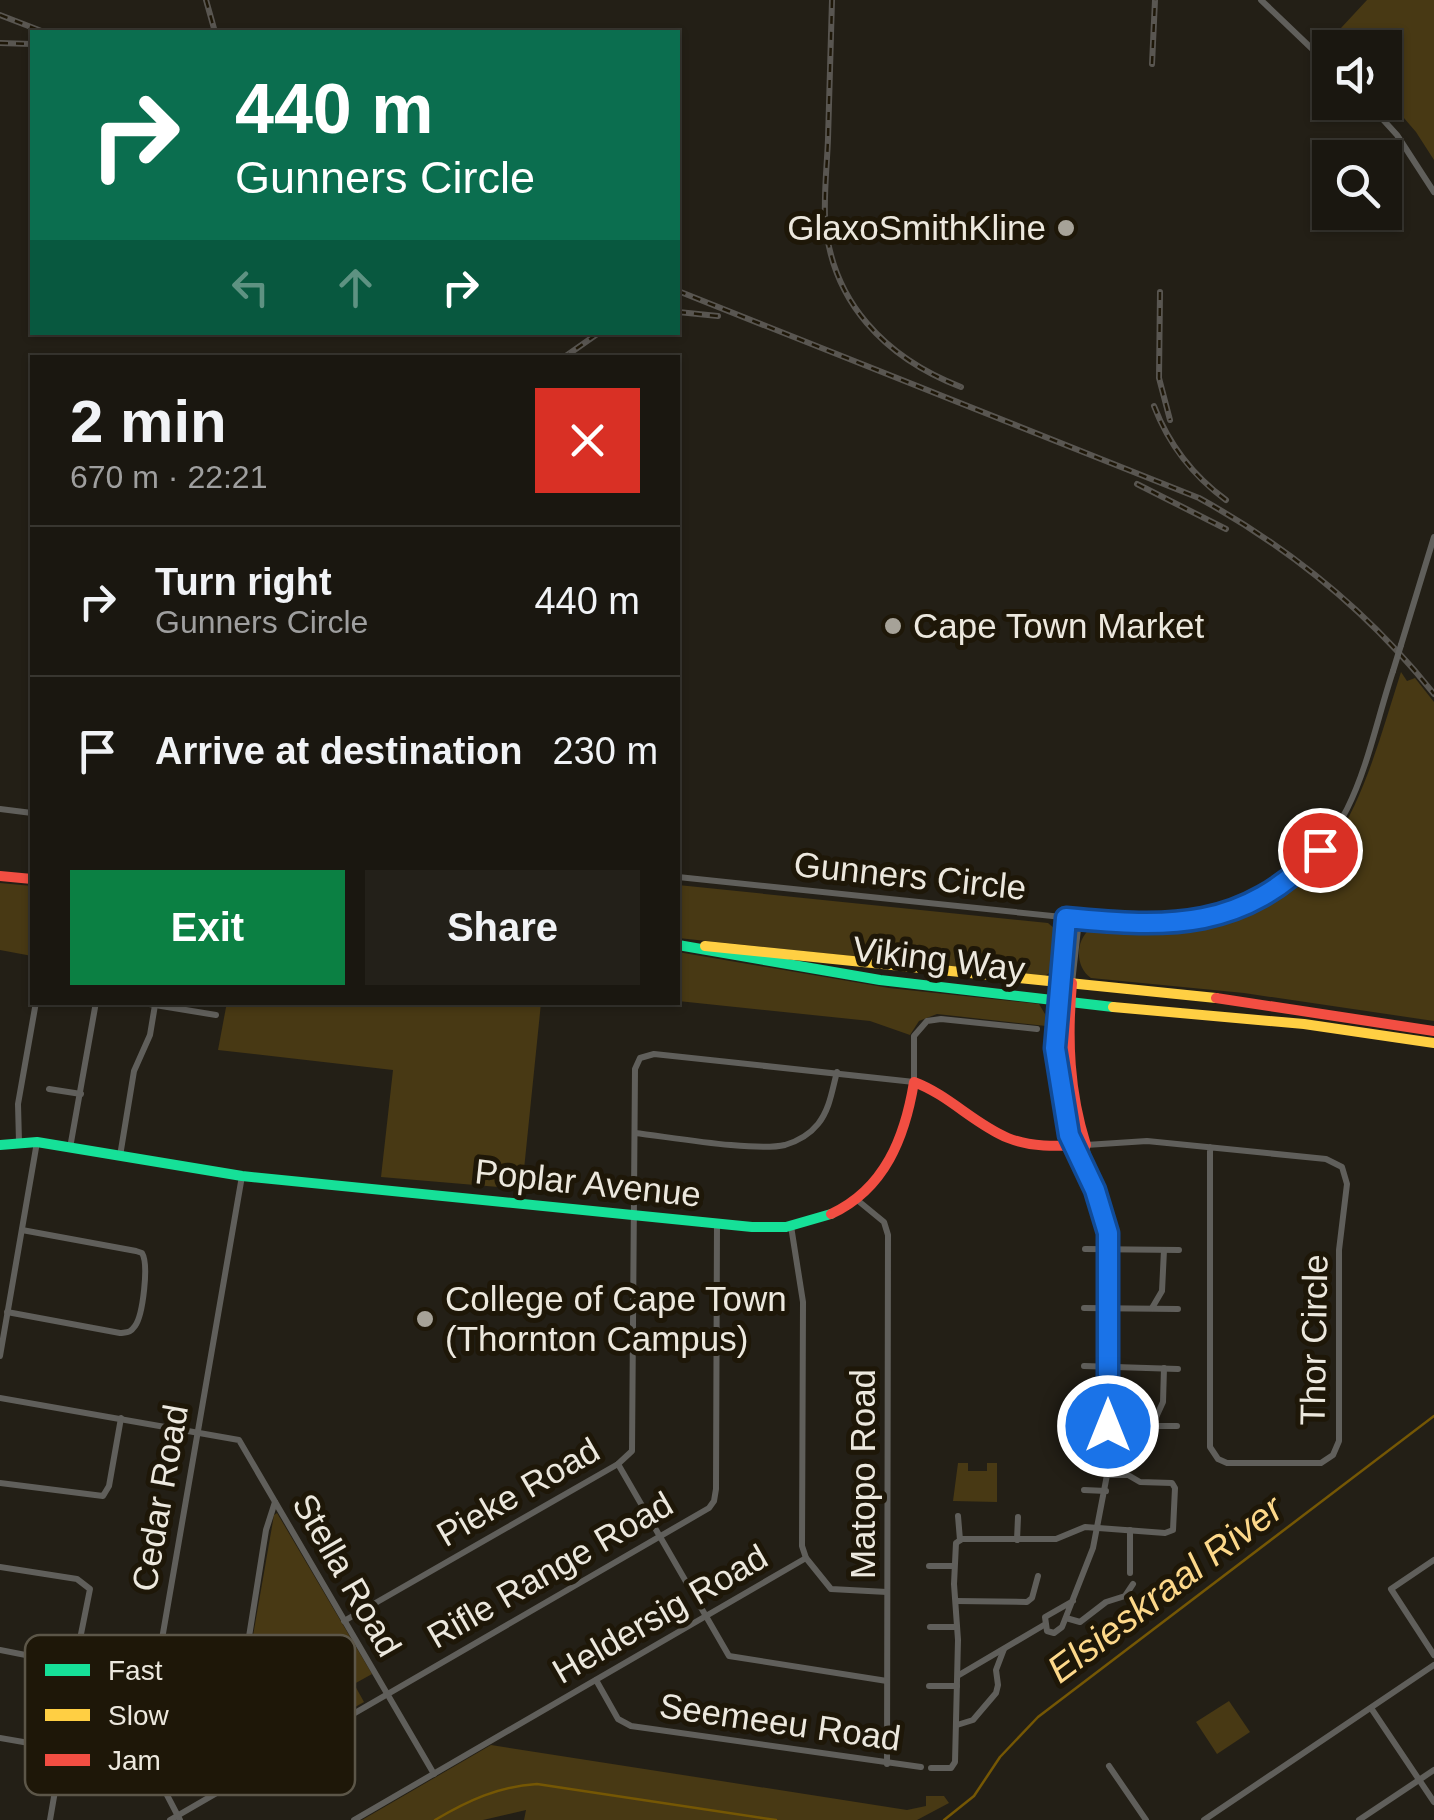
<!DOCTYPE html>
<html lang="en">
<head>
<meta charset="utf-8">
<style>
	body { margin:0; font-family:Arial,sans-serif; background:#232019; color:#f1f3f6; height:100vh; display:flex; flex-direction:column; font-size:38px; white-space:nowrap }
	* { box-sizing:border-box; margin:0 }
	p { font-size:32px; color:#9f9f9f }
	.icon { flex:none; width:55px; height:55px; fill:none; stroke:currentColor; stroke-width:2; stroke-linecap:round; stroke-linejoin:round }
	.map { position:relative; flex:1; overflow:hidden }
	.details { position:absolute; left:30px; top:355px; width:650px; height:650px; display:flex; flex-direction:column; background:#1a1710; border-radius:0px; box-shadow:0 2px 8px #0004,0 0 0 2px #383630 }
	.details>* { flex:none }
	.top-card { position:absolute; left:30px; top:30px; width:650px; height:305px; border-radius:0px; box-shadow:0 2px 8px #0004,0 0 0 2px #383630; background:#0b6e4f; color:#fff; overflow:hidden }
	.buttons { position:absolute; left:1312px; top:30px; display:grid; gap:20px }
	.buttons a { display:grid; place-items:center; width:90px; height:90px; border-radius:0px; background:#1a1710; box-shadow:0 2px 8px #0004,0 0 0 2px #383630; font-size:50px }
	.pin { position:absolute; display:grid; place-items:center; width:85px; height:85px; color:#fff; margin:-42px; border:5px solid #fff; border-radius:50%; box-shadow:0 2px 10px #0007 }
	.me { position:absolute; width:110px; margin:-55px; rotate:0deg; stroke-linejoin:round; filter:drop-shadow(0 0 8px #0008) }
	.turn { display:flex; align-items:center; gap:35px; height:210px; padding:0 40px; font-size:45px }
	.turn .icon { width:130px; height:130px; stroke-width:2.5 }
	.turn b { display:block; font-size:70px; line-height:85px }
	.lanes { display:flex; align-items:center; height:95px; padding:0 40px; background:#0003; justify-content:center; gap:50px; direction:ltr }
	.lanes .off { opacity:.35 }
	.round { display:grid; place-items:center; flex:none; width:105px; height:105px; border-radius:0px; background:#232019 }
	.overview { display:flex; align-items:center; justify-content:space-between; height:170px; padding:0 40px }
	h1 { font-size:60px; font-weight:800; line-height:75px }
	.button { display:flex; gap:20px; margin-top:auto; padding:20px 40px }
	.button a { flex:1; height:115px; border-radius:0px; background:#0b8043; color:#fff; font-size:40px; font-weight:800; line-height:115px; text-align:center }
	.button a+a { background:#232019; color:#f1f3f6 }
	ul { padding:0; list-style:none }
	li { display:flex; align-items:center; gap:30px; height:150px; padding:0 40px; border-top:2px solid #383630 }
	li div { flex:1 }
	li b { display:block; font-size:38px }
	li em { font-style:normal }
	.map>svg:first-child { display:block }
	.green { fill:#483914 }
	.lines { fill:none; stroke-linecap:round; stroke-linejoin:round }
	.stream { stroke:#755704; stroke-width:2.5 }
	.street { stroke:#605f5b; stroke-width:6 }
	.fast { stroke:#16e098; stroke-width:10 }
	.slow { stroke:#ffcf43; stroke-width:10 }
	.jam { stroke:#f24e42; stroke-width:10 }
	.rail-casing { stroke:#595651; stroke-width:6 }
	.rail { stroke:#1e1708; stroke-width:2.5; stroke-dasharray:8; stroke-linecap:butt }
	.street-bridge { stroke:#605f5b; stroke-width:6 }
	.route-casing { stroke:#114b97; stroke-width:25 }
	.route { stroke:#1a73e8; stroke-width:18 }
	.poi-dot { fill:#a6a298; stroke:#1e1708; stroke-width:4 }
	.labels { text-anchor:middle; stroke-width:10; stroke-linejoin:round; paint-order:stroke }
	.poi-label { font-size:35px; fill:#ece8de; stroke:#1e1708; text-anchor:start }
	.street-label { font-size:35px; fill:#ece8de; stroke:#1e1708 }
	.water-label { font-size:38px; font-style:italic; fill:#fdd88a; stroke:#1e1708 }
	.key { fill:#1e1708; stroke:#5c5648; stroke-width:2.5 }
	.key-label { font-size:28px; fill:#ece8de }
</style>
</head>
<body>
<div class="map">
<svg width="1434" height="1820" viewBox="0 0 1434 1820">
	<rect width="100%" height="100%" fill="#231f16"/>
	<g class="green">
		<path d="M1367 0H1434V160L1416 132 1385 96V48L1334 47 1328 42Z"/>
		<path d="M1401 672 1407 681 1415 678 1434 702V1021L1244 993 1091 978C1075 967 1075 941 1090 929 1121 924 1159 936 1196 930 1339 907 1364 788 1401 672Z"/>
		<path d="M0 883 32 886V956L0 950Z"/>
		<path d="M678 885 1048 923 1060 933 1057 967 1045 976 678 938Z"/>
		<path d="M678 952 889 988 1039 1004 1045 1014 1046 1026 937 1014 919 1021 910 1035 870 1021 678 1001Z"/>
		<path d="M227 1002 541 1003 522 1189 381 1177 393 1070 218 1050Z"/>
		<path d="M958 1463H968V1471H987V1463H997V1502L953 1501Z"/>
		<path d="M277 1513 372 1674 354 1684 364 1702 232 1777 229 1774 274 1515Z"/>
		<path d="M1229 1701 1250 1732 1217 1754 1196 1722Z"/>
		<path d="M491 1745 907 1810 926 1806V1796H944L949 1803 917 1820H524L526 1810 483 1820H362Z"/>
	</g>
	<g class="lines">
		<g class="stream">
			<path d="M435 1820C467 1801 499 1786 537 1784L776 1820"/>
			<path d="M944 1820 974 1796 1000 1757 1038 1717 1434 1416"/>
		</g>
		<g class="street">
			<path d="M1261 0 1330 66"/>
			<path d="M1367 102 1397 135 1434 192"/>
			<path d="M1401 645 1434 537"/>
			<path d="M0 809 32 813"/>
			<path d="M678 877 1130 924C1222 928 1303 896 1347 809 1368 767 1378 716 1393 671"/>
			<path d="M1059 982 1066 918"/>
			<path d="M1072 983 1079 920"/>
			<path d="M137 1002 216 1015"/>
			<path d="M49 1089 81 1094"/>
			<path d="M635 1133C670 1137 755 1152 785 1145 798 1141 810 1134 818 1124 830 1109 832 1090 837 1072"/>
			<path d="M19 1142 18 1104 36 1002"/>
			<path d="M70 1148 96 1002"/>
			<path d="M120 1156 134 1071 150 1035 155 1005"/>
			<path d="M1095 1190 1086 1145 1147 1141 1326 1159 1342 1167 1347 1184 1339 1250V1441L1333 1455 1321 1463H1227L1218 1459 1210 1447V1147"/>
			<path d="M856 1199 884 1222 888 1235 887 1764"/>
			<path d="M791 1226 803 1302 802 1546 806 1558 831 1589 887 1592"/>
			<path d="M1085 1249 1179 1250"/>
			<path d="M1084 1308 1178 1309"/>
			<path d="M1152 1308 1162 1291 1164 1250"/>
			<path d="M7 1312 120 1333C128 1332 130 1333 135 1326 143 1315 149 1264 142 1253L136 1251 22 1230"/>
			<path d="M0 1356 37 1142"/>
			<path d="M1084 1366 1178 1369"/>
			<path d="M0 1398 239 1440 434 1774"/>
			<path d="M1084 1426H1177"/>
			<path d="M1152 1426 1163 1402 1164 1368"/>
			<path d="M618 1464 729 1656 887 1681"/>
			<path d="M0 1483 103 1496 109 1486 121 1418"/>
			<path d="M1084 1490 1106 1491"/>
			<path d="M958 1516 960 1540"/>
			<path d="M1017 1540 1018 1517"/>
			<path d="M1434 1560 1391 1589 1434 1655"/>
			<path d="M929 1566H954"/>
			<path d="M0 1567 77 1579 90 1589 76 1659 61 1662 0 1650"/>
			<path d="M1130 1573V1530"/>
			<path d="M956 1601 1027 1602 1032 1598 1038 1576"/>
			<path d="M1073 1601 1045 1617 1047 1631 1054 1633 1062 1627 1093 1548 1107 1475 1108 1233 1095 1190 1074 1146"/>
			<path d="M1066 1618 1080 1622 1106 1602 1125 1596 1133 1584"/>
			<path d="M344 1621 618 1464 632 1451 635 1069 640 1058 654 1054 914 1082V1036L927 1021 941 1019 1037 1029"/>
			<path d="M930 1627H956"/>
			<path d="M959 1675 1044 1625"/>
			<path d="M596 1680 618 1719 631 1726 921 1767"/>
			<path d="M929 1686H957"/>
			<path d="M1371 1708 1434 1802"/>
			<path d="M957 1725 973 1720 996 1693 998 1685 996 1670 1004 1649"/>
			<path d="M0 1738 52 1747 58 1751 60 1762 50 1820"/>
			<path d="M1109 1766 1146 1820"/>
			<path d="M931 1768H951L955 1762 958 1640 954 1584 956 1543 962 1539H1056L1085 1527 1165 1533 1173 1530 1175 1488 1172 1483 1140 1482 1128 1475H1107"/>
			<path d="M225 1787 266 1530 275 1502"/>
			<path d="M170 1820 709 1508 714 1501 716 1489 717 1223"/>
			<path d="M180 1820 143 1749 242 1176"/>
			<path d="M354 1820 806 1558"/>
			<path d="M1204 1820 1434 1665"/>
			<path d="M1359 1820 1434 1770"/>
		</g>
		<g class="fast">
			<path d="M678 945 880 980 1113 1007"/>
			<path d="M1059 982 1055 1048 1069 1135 1074 1146"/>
			<path d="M0 1145 37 1142 242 1176 752 1227H786L831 1214"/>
		</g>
		<g class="slow">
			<path d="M705 946 1216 998"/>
			<path d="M1113 1007 1304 1024 1434 1043"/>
		</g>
		<g class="jam">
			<path d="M0 876 32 879"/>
			<path d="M1216 998 1434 1031"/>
			<path d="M831 1214C885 1189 905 1137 914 1082 949 1095 974 1124 1008 1138 1033 1148 1060 1146 1086 1145 1069 1091 1067 1039 1072 983"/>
		</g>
		<defs>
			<g id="rail">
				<path d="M206 0 215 32"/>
				<path d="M832 0C831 46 829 93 828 139 827 165 824 191 825 217 830 302 886 358 961 387"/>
				<path d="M0 15 44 32"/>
				<path d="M0 43 32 44"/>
				<path d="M1152 64 1155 0"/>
				<path d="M678 291 1199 498C1290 548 1369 612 1434 694"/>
				<path d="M1160 292 1159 378 1170 420"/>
				<path d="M678 312 718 316"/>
				<path d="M563 358 600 332"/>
				<path d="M1154 406C1169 445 1192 475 1226 500"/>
				<path d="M1137 484 1226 529"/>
			</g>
		</defs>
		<use href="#rail" class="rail-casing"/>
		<use href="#rail" class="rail"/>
		<path class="street-bridge" d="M1393 671 1401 645"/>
	</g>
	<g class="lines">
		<defs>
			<path id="route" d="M1108 1426V1233L1095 1190 1069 1135 1055 1048 1066 918C1170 928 1243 931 1320 850"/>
		</defs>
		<use href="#route" class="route-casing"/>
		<use href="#route" class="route"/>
	</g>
	<g class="poi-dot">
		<circle cx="1066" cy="228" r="10"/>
		<circle cx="893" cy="626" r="10"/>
		<circle cx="425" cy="1319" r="10"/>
	</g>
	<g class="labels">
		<g class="poi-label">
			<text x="1046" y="240" text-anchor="end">GlaxoSmithKline</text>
			<text x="913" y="638">Cape Town Market</text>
			<text x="445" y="1311">College of Cape Town<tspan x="445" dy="40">(Thornton Campus)</tspan></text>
		</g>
		<g class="street-label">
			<text transform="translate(910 876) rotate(6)" y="12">Gunners Circle</text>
			<text transform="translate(939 959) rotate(7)" y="12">Viking Way</text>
			<text transform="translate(588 1183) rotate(6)" y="12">Poplar Avenue</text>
			<text transform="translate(1314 1340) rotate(-89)" y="12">Thor Circle</text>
			<text transform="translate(863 1474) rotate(-90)" y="12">Matopo Road</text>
			<text transform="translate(518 1492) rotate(-30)" y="12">Pieke Road</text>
			<text transform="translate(160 1498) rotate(-80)" y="12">Cedar Road</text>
			<text transform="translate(550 1570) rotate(-30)" y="12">Rifle Range Road</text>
			<text transform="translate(347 1575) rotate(60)" y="12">Stella Road</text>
			<text transform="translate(660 1614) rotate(-30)" y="12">Heldersig Road</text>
			<text transform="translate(780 1722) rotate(8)" y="12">Seemeeu Road</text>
		</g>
		<g class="water-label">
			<text transform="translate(1165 1589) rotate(-37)" y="13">Elsieskraal River</text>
		</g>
	</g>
	<rect x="25" y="1635" width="330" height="160" rx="15" class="key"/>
	<rect x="45" y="1664" width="45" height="12" fill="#16e098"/>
	<rect x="45" y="1709" width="45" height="12" fill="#ffcf43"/>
	<rect x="45" y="1754" width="45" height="12" fill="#f24e42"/>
	<g class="key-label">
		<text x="108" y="1680">Fast</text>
		<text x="108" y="1725">Slow</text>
		<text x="108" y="1770">Jam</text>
	</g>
</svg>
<div class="buttons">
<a><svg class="icon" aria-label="sound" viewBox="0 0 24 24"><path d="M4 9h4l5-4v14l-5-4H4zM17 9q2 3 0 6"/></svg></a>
<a><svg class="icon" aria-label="search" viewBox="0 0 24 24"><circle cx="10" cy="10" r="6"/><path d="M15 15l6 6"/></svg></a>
</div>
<div class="pin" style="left:1320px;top:850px;background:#d93025"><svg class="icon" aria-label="arrive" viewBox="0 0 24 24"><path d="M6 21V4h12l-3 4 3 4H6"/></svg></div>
<svg class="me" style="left:1108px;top:1426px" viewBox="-20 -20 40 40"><circle r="17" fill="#1a73e8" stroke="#fff" stroke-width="3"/><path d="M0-11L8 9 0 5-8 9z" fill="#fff"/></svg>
<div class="top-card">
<div class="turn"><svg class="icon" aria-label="right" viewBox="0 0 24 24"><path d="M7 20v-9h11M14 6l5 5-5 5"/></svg><div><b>440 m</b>Gunners Circle</div></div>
<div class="lanes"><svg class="icon off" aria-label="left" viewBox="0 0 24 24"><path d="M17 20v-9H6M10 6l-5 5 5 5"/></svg><svg class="icon off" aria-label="ahead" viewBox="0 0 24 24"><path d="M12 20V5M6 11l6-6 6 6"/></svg><svg class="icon" aria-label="right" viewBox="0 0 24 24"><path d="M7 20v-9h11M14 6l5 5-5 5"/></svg></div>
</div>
<section class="details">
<div class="overview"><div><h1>2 min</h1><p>670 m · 22:21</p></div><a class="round" style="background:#d93025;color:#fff"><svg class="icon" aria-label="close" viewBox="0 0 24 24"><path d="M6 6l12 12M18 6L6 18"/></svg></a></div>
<ul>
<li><svg class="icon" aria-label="right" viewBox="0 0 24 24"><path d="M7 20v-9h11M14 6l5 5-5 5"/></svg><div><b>Turn right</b><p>Gunners Circle</p></div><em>440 m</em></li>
<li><svg class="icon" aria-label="arrive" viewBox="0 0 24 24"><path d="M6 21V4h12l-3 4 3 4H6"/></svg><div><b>Arrive at destination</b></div><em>230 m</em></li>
</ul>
<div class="button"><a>Exit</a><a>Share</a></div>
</section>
</div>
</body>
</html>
